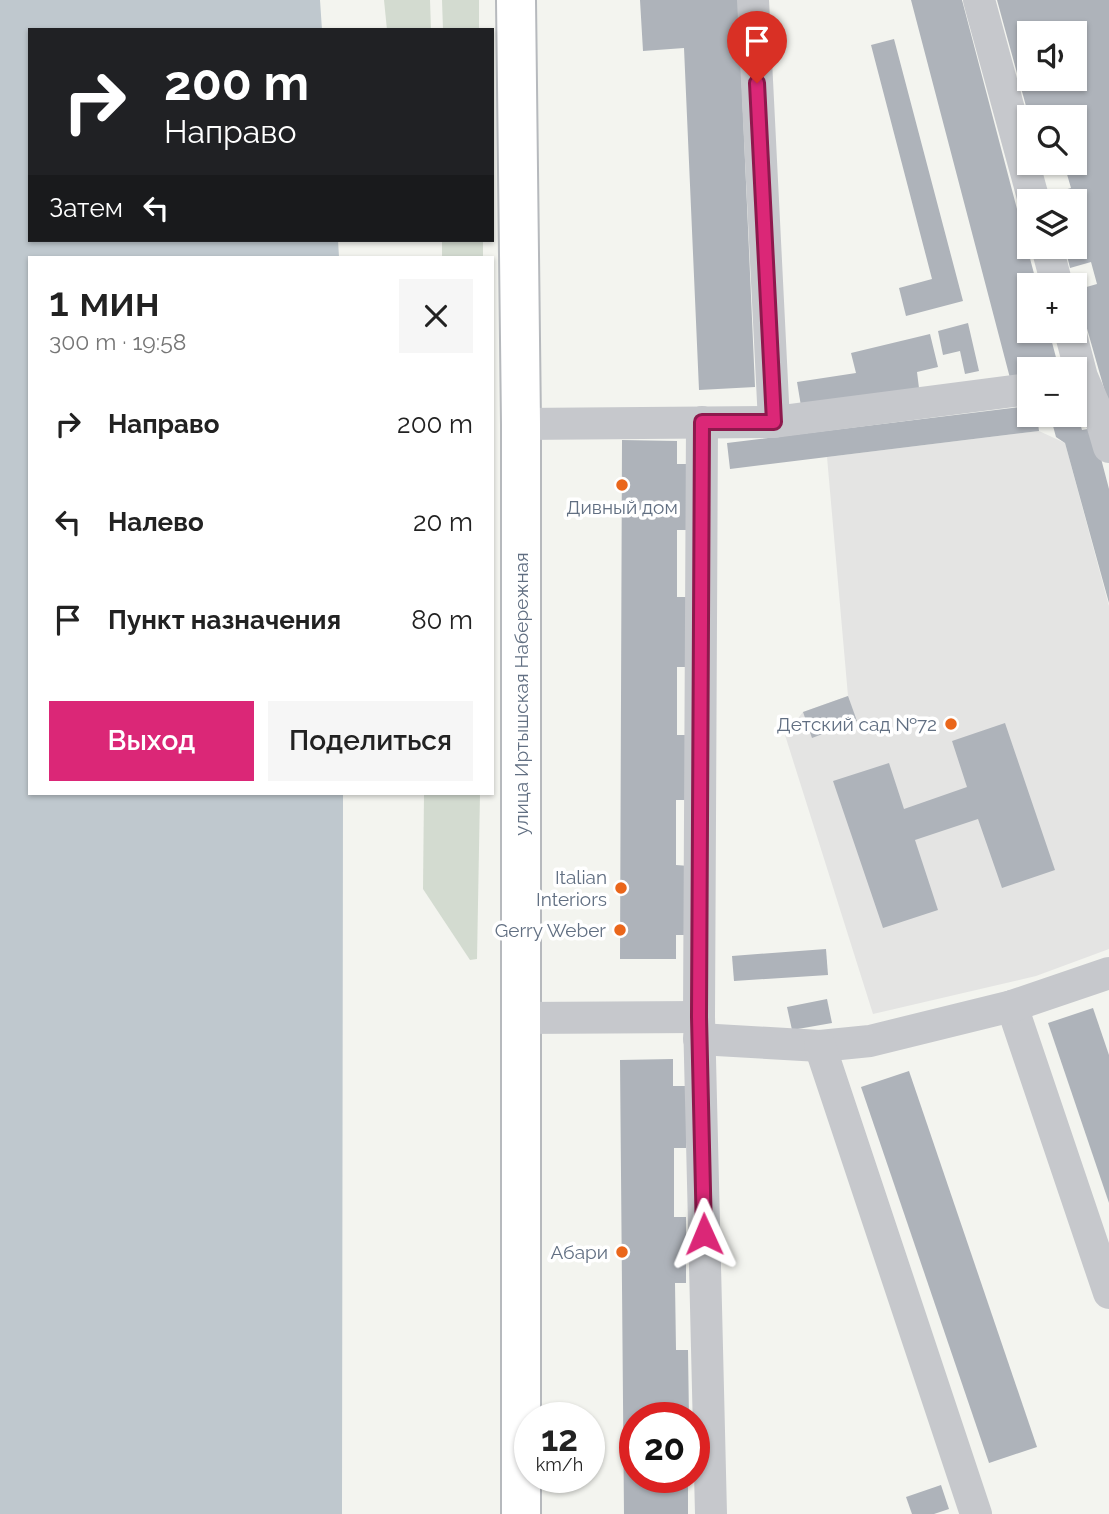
<!DOCTYPE html>
<html lang="ru">
<head>
<meta charset="utf-8">
<style>
	body { margin:0; font-family:Raleway,sans-serif; background:#f6f6f6; color:#222; height:100vh; display:flex; flex-direction:column; font-size:26px; white-space:nowrap }
	* { box-sizing:border-box; margin:0 }
	p { font-size:23px; color:#767676 }
	.icon { flex:none; width:38px; height:38px; fill:none; stroke:currentColor; stroke-width:2; stroke-linecap:round; stroke-linejoin:round }
	.map { position:relative; flex:1; overflow:hidden }
	.panel { position:absolute; left:28px; top:256px; width:466px; height:539px; display:flex; flex-direction:column; background:#fff; border-radius:0px; box-shadow:0 2px 5px #0004 }
	.panel>* { flex:none }
	.banner { position:absolute; left:28px; top:28px; width:466px; height:214px; border-radius:0px; box-shadow:0 2px 5px #0004; background:#202124; color:#fff; overflow:hidden }
	.controls { position:absolute; left:1017px; top:21px; display:grid; gap:14px }
	.controls a { display:grid; place-items:center; width:70px; height:70px; border-radius:0px; background:#fff; box-shadow:0 2px 5px #0004; font-size:35px }
	.speed { position:absolute; left:514px; top:1402px; display:flex; gap:14px; font-size:35px; font-weight:700; text-align:center }
	.speed>* { display:grid; place-content:center; width:91px; height:91px; border-radius:50%; background:#fff; box-shadow:0 2px 5px #0004; line-height:1 }
	.speed small { font-size:18px; font-weight:400 }
	.speed .limit { border:10px solid #d22; background:#fff; color:#111 }
	.pin { position:absolute; display:grid; place-items:center; width:60px; height:60px; color:#fff; margin:-72px -30px; border-radius:50% 50% 50% 0; rotate:-45deg; box-shadow:0 0 7px #0007 }
	.pin .icon { rotate:45deg }
	.me { position:absolute; width:77px; margin:-38px; rotate:359deg; stroke-linejoin:round; filter:drop-shadow(0 0 5px #0008) }
	.turn { display:flex; align-items:center; gap:24px; height:147px; padding:0 21px; font-size:32px }
	.turn .icon { width:91px; height:91px; stroke-width:2.5 }
	.turn b { display:block; font-size:49px; line-height:60px }
	.then { display:flex; align-items:center; height:66px; padding:0 21px; background:#0003; gap:14px; font-size:26px }
	.round { display:grid; place-items:center; flex:none; width:74px; height:74px; border-radius:0px; background:#f6f6f6 }
	.head { display:flex; align-items:center; justify-content:space-between; height:119px; padding:0 21px }
	h1 { font-size:42px; font-weight:600; line-height:52px }
	.primary-button { display:flex; gap:14px; margin-top:auto; padding:14px 21px }
	.primary-button a { flex:1; height:80px; border-radius:0px; background:#db2777; color:#fff; font-size:28px; font-weight:600; line-height:80px; text-align:center }
	.primary-button a+a { background:#f6f6f6; color:#222 }
	ul { padding:0; list-style:none }
	li { display:flex; align-items:center; gap:21px; height:98px; padding:0 21px }
	li div { flex:1 }
	li b { display:block; font-size:26px }
	li em { font-style:normal }
	.map>svg:first-child { display:block }
	.built { fill:#e4e4e3 }
	.green { fill:#d3dbd0 }
	.water { fill:#bfc8ce }
	.building { fill:#aeb3ba; fill-rule:evenodd }
	.lines { fill:none; stroke-linecap:round; stroke-linejoin:round }
	.major-casing { stroke:#b6b9bd; stroke-width:42 }
	.minor { stroke:#c6c8cc; stroke-width:32 }
	.major { stroke:#fff; stroke-width:38 }
	.route-casing { stroke:#8e194d; stroke-width:18 }
	.route { stroke:#db2777; stroke-width:12 }
	.poi-dot { fill:#ea661a; stroke:#fff; stroke-width:2.5 }
	.labels { text-anchor:middle; stroke-width:7; stroke-linejoin:round; paint-order:stroke }
	.poi-label { font-size:19px; fill:#616f82; stroke:#fff; text-anchor:end }
	.street-label { font-size:19px; fill:#616f82; stroke:#fff }
</style>
</head>
<body>
<div class="map">
<svg width="1109" height="1514" viewBox="0 0 1109 1514">
	<rect width="100%" height="100%" fill="#f3f4ef"/>
	<path class="built" d="M1039 431 1065 443 1109 606V949L1036 976 873 1014 785 735 803 712 848 696 827 457Z"/>
	<g class="green">
		<path d="M384 0H430L431 30H387Z"/>
		<path d="M442 0H479V30H443Z"/>
		<rect x="442" y="240" width="41" height="17"/>
		<path d="M424 793H480L477 959 470 960 423 889Z"/>
	</g>
	<path class="water" d="M0 0H320L322 30H30V240H338L339 257H30V793H343L342 1514H0Z"/>
	<g class="building">
		<path d="M640 0H738L755 387 699 390 684 48 643 51Z"/>
		<path d="M911 0H962L1037 285H1029V331H1049L1058 365 1043 369H1029V373L1010 378Z"/>
		<path d="M997 0H1109V406L1076 290 1097 284 1091 262 1070 268 1065 247H1074V201H1052L1050 194 1071 188 1064 164 1044 170 1042 163H1074V117H1029ZM1029 33H1074V79H1029Z"/>
		<path d="M894 39 963 301 906 316 899 288 932 279 871 45Z"/>
		<path d="M968 323 979 371 965 374 960 351 943 355 938 331Z"/>
		<path d="M930 334 938 367 917 372 919 388 801 406 797 382 856 373 851 353Z"/>
		<path d="M1029 406V415H1037L1039 431 730 469 727 443Z"/>
		<path d="M1075 406 1082 430 1093 428 1109 489V603L1065 443 1056 437 1050 415H1074Z"/>
		<path d="M622 440 677 441V464H687V530H677V597H687V667H677V735H689V800H676V865L689 866V935H676V959H620Z"/>
		<path d="M848 696 857 721 812 738 803 712Z"/>
		<path d="M1005 723 1055 870 1002 888 978 819 915 840 938 910 883 928 833 781 889 763 904 809 967 787 952 741Z"/>
		<path d="M826 949 828 975 734 981 732 956Z"/>
		<path d="M827 999 832 1023 792 1030 787 1007Z"/>
		<path d="M1093 1008 1109 1055V1203L1048 1023Z"/>
		<path d="M673 1059V1086H686V1148H674V1217H686V1283H675L676 1350H688L689 1418H635V1477H677V1485H688V1514H624L620 1060Z"/>
		<path d="M909 1071 1037 1447 989 1463 861 1087Z"/>
		<path d="M941 1485 949 1509 934 1514H912L906 1497Z"/>
	</g>
	<g class="lines">
		<defs>
			<path id="major" d="M516 0 521 424V1514"/>
		</defs>
		<use href="#major" class="major-casing"/>
		<g class="minor">
			<path d="M753 0 774 422"/>
			<path d="M979 0 1034 201"/>
			<path d="M1047 247 1057 285"/>
			<path d="M1070 331 1082 377 1102 423 1109 447"/>
			<path d="M702 422 699 1017 711 1514"/>
			<path d="M521 424 774 422 1029 389"/>
			<path d="M1012 1006 1109 1293"/>
			<path d="M521 1018 699 1017"/>
			<path d="M699 1039 820 1046 870 1041 1012 1006 1109 973"/>
			<path d="M820 1046 976 1514"/>
		</g>
		<use href="#major" class="major"/>
	</g>
	<g class="lines">
		<defs>
			<path id="route" d="M704 1234 699 1017 702 422H774L757 83"/>
		</defs>
		<use href="#route" class="route-casing"/>
		<use href="#route" class="route"/>
	</g>
	<g class="poi-dot">
		<circle cx="622" cy="485" r="7"/>
		<circle cx="951" cy="724" r="7"/>
		<circle cx="621" cy="888" r="7"/>
		<circle cx="620" cy="930" r="7"/>
		<circle cx="622" cy="1252" r="7"/>
	</g>
	<g class="labels">
		<g class="poi-label">
			<text x="622" y="514" text-anchor="middle">Дивный дом</text>
			<text x="937" y="731">Детский сад №72</text>
			<text x="607" y="884">Italian<tspan x="607" dy="22">Interiors</tspan></text>
			<text x="606" y="937">Gerry Weber</text>
			<text x="608" y="1259">Абари</text>
		</g>
		<g class="street-label">
			<text transform="translate(521 694) rotate(-90)" y="7">улица Иртышская Набережная</text>
		</g>
	</g>
</svg>
<div class="controls">
<a><svg class="icon" aria-label="sound" viewBox="0 0 24 24"><path d="M4 9h4l5-4v14l-5-4H4zM17 9q2 3 0 6"/></svg></a>
<a><svg class="icon" aria-label="search" viewBox="0 0 24 24"><circle cx="10" cy="10" r="6"/><path d="M15 15l6 6"/></svg></a>
<a><svg class="icon" aria-label="layers" viewBox="0 0 24 24"><path d="M12 4l9 5-9 5-9-5zM3 14l9 5 9-5"/></svg></a>
<a>+</a>
<a>−</a>
</div>
<div class="speed"><div>12<small>km/h</small></div><div class="limit">20</div></div>
<div class="pin" style="left:757px;top:83px;background:#d93025"><svg class="icon" aria-label="arrive" viewBox="0 0 24 24"><path d="M6 21V4h12l-3 4 3 4H6"/></svg></div>
<svg class="me" style="left:704px;top:1234px" viewBox="-20 -20 40 40"><path d="M0-17L14 15 0 8-14 15z" fill="#db2777" stroke="#fff" stroke-width="4"/></svg>
<div class="banner">
<div class="turn"><svg class="icon" aria-label="right" viewBox="0 0 24 24"><path d="M7 20v-9h11M14 6l5 5-5 5"/></svg><div><b>200 m</b>Направо</div></div>
<div class="then">Затем<svg class="icon" aria-label="left" viewBox="0 0 24 24"><path d="M17 20v-9H6M10 6l-5 5 5 5"/></svg></div>
</div>
<section class="panel">
<div class="head"><div><h1>1 мин</h1><p>300 m · 19:58</p></div><a class="round"><svg class="icon" aria-label="close" viewBox="0 0 24 24"><path d="M6 6l12 12M18 6L6 18"/></svg></a></div>
<ul>
<li><svg class="icon" aria-label="right" viewBox="0 0 24 24"><path d="M7 20v-9h11M14 6l5 5-5 5"/></svg><div><b>Направо</b></div><em>200 m</em></li>
<li><svg class="icon" aria-label="left" viewBox="0 0 24 24"><path d="M17 20v-9H6M10 6l-5 5 5 5"/></svg><div><b>Налево</b></div><em>20 m</em></li>
<li><svg class="icon" aria-label="arrive" viewBox="0 0 24 24"><path d="M6 21V4h12l-3 4 3 4H6"/></svg><div><b>Пункт назначения</b></div><em>80 m</em></li>
</ul>
<div class="primary-button"><a>Выход</a><a>Поделиться</a></div>
</section>
</div>
</body>
</html>
